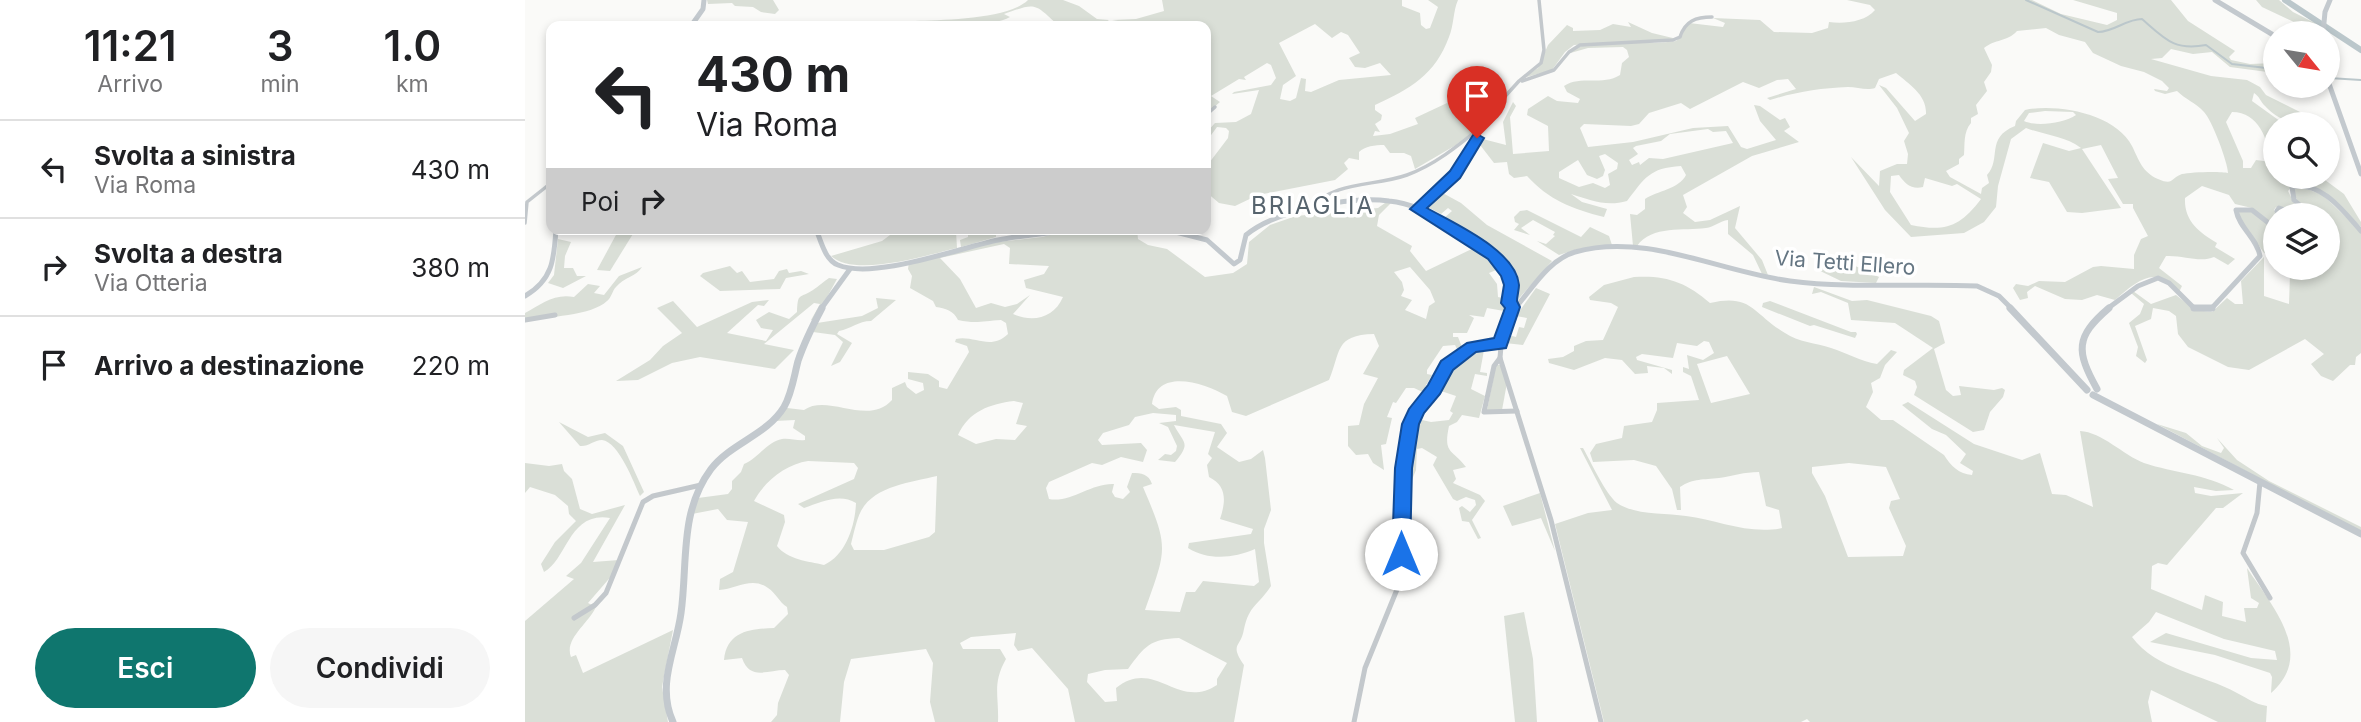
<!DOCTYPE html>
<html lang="it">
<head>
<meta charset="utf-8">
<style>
	body { margin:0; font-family:Inter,sans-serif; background:#f6f6f6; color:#202124; height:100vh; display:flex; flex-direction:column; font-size:26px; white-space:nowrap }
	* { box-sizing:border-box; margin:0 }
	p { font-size:23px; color:#757577 }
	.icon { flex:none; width:38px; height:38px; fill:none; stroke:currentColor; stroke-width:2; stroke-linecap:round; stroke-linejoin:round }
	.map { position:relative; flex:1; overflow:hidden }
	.sheet { display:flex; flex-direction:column; background:#fff; width:525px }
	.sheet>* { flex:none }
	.guide { position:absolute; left:21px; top:21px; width:665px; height:214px; border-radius:14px; box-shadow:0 4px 10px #0003; background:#fff; color:#202124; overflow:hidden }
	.needle { width:46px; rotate:120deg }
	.buttons { position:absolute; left:1738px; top:21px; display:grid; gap:14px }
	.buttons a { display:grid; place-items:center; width:77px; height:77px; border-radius:50%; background:#fff; box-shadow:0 4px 10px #0003; font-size:35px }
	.pin { position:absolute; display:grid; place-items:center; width:60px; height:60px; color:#fff; margin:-72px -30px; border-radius:50% 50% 50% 0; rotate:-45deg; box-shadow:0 0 7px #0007 }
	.pin .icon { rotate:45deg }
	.me { position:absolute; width:77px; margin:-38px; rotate:0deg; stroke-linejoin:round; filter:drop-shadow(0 0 5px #0008) }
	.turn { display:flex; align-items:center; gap:24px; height:147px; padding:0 35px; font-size:32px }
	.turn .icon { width:91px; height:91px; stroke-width:2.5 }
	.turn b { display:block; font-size:49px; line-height:60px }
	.then { display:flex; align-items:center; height:66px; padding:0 35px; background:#0003; gap:14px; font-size:26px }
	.eta { display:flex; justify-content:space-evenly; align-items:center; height:119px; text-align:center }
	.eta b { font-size:42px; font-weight:600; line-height:49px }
	.primary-button { display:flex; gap:14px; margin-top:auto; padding:14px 35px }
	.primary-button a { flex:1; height:80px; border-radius:42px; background:#0f766e; color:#fff; font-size:28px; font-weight:600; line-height:80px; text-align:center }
	.primary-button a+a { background:#f6f6f6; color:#202124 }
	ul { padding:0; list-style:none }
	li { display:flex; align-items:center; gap:21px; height:98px; padding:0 35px; border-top:2px solid #e0e0e0 }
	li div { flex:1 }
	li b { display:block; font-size:26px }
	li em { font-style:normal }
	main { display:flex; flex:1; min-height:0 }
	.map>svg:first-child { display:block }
	.green { fill:#dadfd7; fill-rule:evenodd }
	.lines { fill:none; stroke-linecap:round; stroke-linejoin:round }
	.stream { stroke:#bbc7cb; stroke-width:2 }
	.river { stroke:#bbc7cb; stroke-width:6 }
	.street-far1 { stroke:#c3c8cc; stroke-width:3.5 }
	.street { stroke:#c3c8cc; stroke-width:5 }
	.secondary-far1 { stroke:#c3c9ce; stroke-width:5 }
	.secondary { stroke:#c3c9ce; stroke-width:7 }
	.route { fill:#1a73e8; stroke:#114b97; stroke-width:2 }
	.labels { text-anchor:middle; stroke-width:7; stroke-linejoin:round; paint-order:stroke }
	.street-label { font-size:21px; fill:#657683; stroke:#fff }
	.quarter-label { font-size:24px; letter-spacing:2px; fill:#57646e; stroke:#fff }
</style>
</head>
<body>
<main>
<section class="sheet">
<div class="eta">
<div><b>11:21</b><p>Arrivo</p></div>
<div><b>3</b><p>min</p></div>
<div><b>1.0</b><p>km</p></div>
</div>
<ul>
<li><svg class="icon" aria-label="left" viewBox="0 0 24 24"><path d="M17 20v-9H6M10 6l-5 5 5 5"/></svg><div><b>Svolta a sinistra</b><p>Via Roma</p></div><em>430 m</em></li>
<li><svg class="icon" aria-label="right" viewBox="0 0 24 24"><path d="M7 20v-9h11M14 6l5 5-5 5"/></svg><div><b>Svolta a destra</b><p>Via Otteria</p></div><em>380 m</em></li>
<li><svg class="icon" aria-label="arrive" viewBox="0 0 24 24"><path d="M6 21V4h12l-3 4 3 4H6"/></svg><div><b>Arrivo a destinazione</b></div><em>220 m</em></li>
</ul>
<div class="primary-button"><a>Esci</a><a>Condividi</a></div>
</section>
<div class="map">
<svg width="1836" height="722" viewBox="0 0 1836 722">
	<rect width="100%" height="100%" fill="#fafaf8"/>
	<g class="green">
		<path d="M182 0H248L254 10 250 14 236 12 228 7 210 6 207 3 183 4Z"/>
		<path d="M503 0H538L554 6 572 19 584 20 575 26H561L559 24 534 26C509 3 512 2 479 14L485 17C468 28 412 23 390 21 418 20 484 19 503 0Z"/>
		<path d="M637 0H877V6L895 13 896 25 901 29 905 28 913 7 903 0H933C928 11 929 25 924 37 910 75 885 89 850 105V110L857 115 856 120 850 124 855 132 850 131 848 136 865 134 893 124 890 118 937 96 967 109 956 125 931 145 890 169 886 156 879 153H865L859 145C850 145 840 146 834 152V160L824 158 819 163 823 169 810 180 733 195 710 206 694 203 681 192V167L703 138 704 131 701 128 692 127 681 142V133L690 123 711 122 726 114 734 90 707 94 709 92 746 85 751 78 746 65 742 63 719 77 721 80 714 79 686 96 695 102 681 114V26H599V22L587 20 611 19 639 11ZM790 24 807 38 816 32 823 35 835 53 824 58 830 67 840 68 855 63 866 75 814 80 786 92 780 91 781 79 776 78 771 98 765 101 755 99 758 85 771 76 754 43Z"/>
		<path d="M1322 0H1507L1536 14 1582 25 1592 20V13L1548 0H1646L1663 21 1710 51 1704 57 1706 60 1725 64 1750 63V73L1705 67 1687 52 1668 54 1646 49 1637 58 1626 59 1686 76 1722 80 1735 87 1741 95 1777 113 1785 124C1767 124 1753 120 1740 106 1735 101 1735 97 1729 93L1727 101 1759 124H1750V177H1796L1819 194 1836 222V227C1818 210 1797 180 1769 184L1763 191 1769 203 1783 215C1771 215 1763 205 1751 207L1749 210 1753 215H1750V225L1727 208 1710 204 1704 195 1677 186 1660 198C1659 221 1674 232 1692 243L1690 247 1710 259 1703 265 1689 257C1675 263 1658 255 1641 256L1634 268 1657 286 1654 292C1631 264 1613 280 1590 300L1572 295 1557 300 1540 299 1510 286 1502 292 1503 298 1495 300 1488 288 1491 284 1503 286 1514 281 1540 282 1568 267 1576 266 1609 269V255L1616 239 1623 236 1608 208V204H1598L1583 179 1593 178 1576 145 1557 149 1596 208 1557 213 1542 212 1524 182 1505 178 1518 143 1544 151 1556 148C1540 136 1519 135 1501 128L1486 139 1473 186 1471 207 1459 222 1439 233 1386 237 1360 210 1326 157 1354 186 1355 171 1372 164H1382L1383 154 1379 141 1384 133 1372 108 1354 85 1361 88 1390 121 1401 114C1402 95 1384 84 1371 73L1354 79 1350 88C1342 91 1332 87 1323 87 1295 88 1271 92 1245 100L1242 98 1271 89 1263 79 1252 80 1234 88 1218 82 1165 109 1156 103 1124 113 1114 124 1106 126 1059 124 1055 128 1063 147 1108 142 1168 128 1203 126 1216 147 1222 149 1251 140 1235 121 1229 105 1235 106 1255 120 1260 118 1265 127 1259 131 1274 142 1227 156 1158 195 1162 207 1158 213 1170 222 1185 220 1215 206 1210 228 1237 260 1243 275 1237 274 1228 255 1203 234V220C1195 221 1189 227 1181 228 1159 231 1127 225 1112 246H1108L1105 214 1112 215 1120 209V199C1132 191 1154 189 1161 175L1156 166C1124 168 1120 178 1102 201 1081 207 1065 200 1046 194L1057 202 1082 209 1079 217C1047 209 1024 200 1002 176L989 178 984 174 982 162 969 163 952 141 954 138 981 145 978 122 988 102 991 106 985 117 988 154 1024 151 1023 126 1002 115 1003 109 1023 96 1032 101 1053 103 1055 99 1042 92 1039 86C1055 75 1078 86 1095 75L1097 63 1104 57 1102 50 1098 47 1063 48 1042 54C1067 33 1120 47 1151 41L1157 36 1159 28 1164 23 1198 27 1200 23 1188 18 1235 20 1249 32 1287 33 1303 28 1304 22C1319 24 1340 22 1350 10L1345 5ZM1521 28 1534 35 1560 42 1568 53 1596 66 1619 72 1637 81 1644 88 1642 91 1629 89 1630 91 1640 94 1652 91C1660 99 1671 103 1679 112 1687 120 1703 163 1703 173 1696 171 1665 172 1657 174 1645 178 1649 186 1633 179 1617 172 1614 160 1607 146 1591 114 1532 103 1500 110L1491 121 1490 126C1460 138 1477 159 1462 175L1464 183 1457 188 1456 194 1425 177 1421 171 1434 164V159L1439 155C1440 145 1438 132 1446 123V118L1453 114 1451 105 1462 91 1459 82 1466 72 1467 65 1459 48C1470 39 1482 42 1492 31ZM1520 111 1548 112 1551 115C1539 123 1512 127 1499 121L1504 113ZM1707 112C1734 112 1743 140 1746 162L1731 160 1726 168H1718V161L1701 122ZM1183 129 1188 132 1201 131 1208 143 1138 159 1124 158 1115 165 1114 162 1107 165 1104 160 1113 154 1108 148 1111 146 1136 141 1145 134ZM1080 154 1093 163 1092 169 1083 174 1085 185 1080 188 1068 183 1054 187 1034 178V172L1053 160 1062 175 1072 179 1078 176 1080 170 1074 156ZM1374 175C1380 184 1387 190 1398 187L1400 178 1427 186 1432 184 1456 199C1435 227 1420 232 1386 225L1365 192 1366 176Z"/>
		<path d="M1731 0H1754L1768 12 1792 24V33L1737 7Z"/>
		<path d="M1103 22 1127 33 1152 39 1049 45 1040 52 1027 70 998 78 1013 68 1023 45 1042 25 1048 28V31L1075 30 1088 24 1106 27Z"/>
		<path d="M1776 187 1798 195 1836 232V353L1831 357 1830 365H1825L1808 381 1796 376 1786 364 1799 354 1780 339 1724 370 1703 367 1663 347 1653 334 1651 316 1644 311 1628 308 1626 319 1610 326 1622 360 1620 363 1611 356 1613 347 1604 323 1615 314 1619 304 1606 293 1608 291 1626 304 1651 295 1670 310 1687 312 1702 298 1710 304H1718L1716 281 1739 257V296L1764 304 1765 274 1761 268H1802L1803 236H1809L1812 232 1803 224 1802 215C1785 215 1773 208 1768 190Z"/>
		<path d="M914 191 936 203 962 225 1027 261 989 304 986 301H989C1004 264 943 234 918 219L927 211 923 208 916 214 898 205Z"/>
		<path d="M860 203H866L854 215 852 226 887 246 885 251 901 271 953 246 976 268 964 273 972 284 973 297 982 299 979 311 962 308 959 317 944 315 949 318 942 333H928V337H933L937 347 933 351 930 345 918 346 902 370V374L907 375 900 387 907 389 902 394 889 388H881L871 403 868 402 862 417 867 418 861 444 856 445 859 470 848 463 843 454 831 455 823 446V426L834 425 839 404 853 378 838 374 854 346 849 334C809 335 816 352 804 380L721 416 707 412 702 396C680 383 632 367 627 404L634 409 651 407 656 410V416L696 424 702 433 692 447 714 462 726 459 738 450 740 458 746 510 739 529V543L746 586C733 606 724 605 719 629 716 648 704 643 719 665L709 722H550L543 689 507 648 493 651 489 645 491 633 446 637 435 643 438 649H475L481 659C467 684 474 695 473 722H410L405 702 408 663 401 649 326 659 319 682 315 722H246L252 715 253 703 264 675 260 670C242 670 225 681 217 658L199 660C202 630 227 629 249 628L263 614 262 607C254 602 251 593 243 588 227 576 211 589 194 590L195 579 208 572 223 522 202 520 193 509 167 514 173 498 203 494 207 489V481L216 472 219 464C233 458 242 442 257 439 265 438 272 441 280 440V436L268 428 270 420 250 421 262 408 279 410C303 393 343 427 367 400V388L380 382 382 387 391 394 399 390 398 383 383 379V372L403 374 414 381V387L422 389 444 352 442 346 430 342 431 339C449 335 466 351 483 334L481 323 476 320C458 321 451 324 433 320 429 311 420 308 411 307L408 301 385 288 387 276 383 269 384 262 472 242 517 237 548 229H612L613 239 623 245 642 249 680 277 708 273 722 264 724 242 745 225 771 216 853 208ZM479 244 485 248 484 264 524 266 519 274 499 280 501 288 538 297C529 318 508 323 488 314L505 295 492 304 480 307 466 303 451 308 435 279 415 258ZM885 267 905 290 910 302 904 306 901 319 880 310 887 300 876 296 879 290 877 282 869 272ZM489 401 498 403 491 424 502 426 490 440 471 439 451 444 433 435C444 411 465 404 489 401ZM628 413 651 415V421L634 423 643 427 652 446 651 451 646 455 640 454 633 460 650 462C667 442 658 443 649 425L690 432 683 454 687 458 682 465 684 477C702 486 701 501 695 519L728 529 726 534 664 543 663 548C684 561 709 558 730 549L734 582 729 586 678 581 670 592H661L655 612 620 610C642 548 644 548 618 487L627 484C624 474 616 473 607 473L602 487 605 492 598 499 590 497 587 492 589 484C566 483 546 503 524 499L521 488 524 482 567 463 577 465 596 457 618 462 622 450 616 443 577 445 573 440 578 433 604 425 610 417ZM283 461 329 463 333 468 329 479 273 504 279 508C296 502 315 493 331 503 330 526 321 555 299 565 283 561 263 560 252 546L260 522 259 515 229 501C239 482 261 464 283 461ZM412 476 410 532 404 537 359 550H329L326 544C329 533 331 521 336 511 349 486 387 482 412 476ZM654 638 702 663 692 679V685C652 711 630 657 591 688L592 701 580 702 562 682 563 674 580 670 603 669C620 646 625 639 654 638Z"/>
		<path d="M1002 210 1056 237 1065 227 1084 236 1087 245 1053 249 1034 255 1012 241 1021 244 1030 236 1028 235 1030 232 1008 220 996 228 1005 235 989 230 994 224 990 222 989 217 995 211Z"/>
		<path d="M1715 210H1724L1750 230V251L1744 249V254L1739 253 1713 216Z"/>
		<path d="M102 229H111L85 271 72 270 92 233Z"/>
		<path d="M390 229H437L431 231 432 248C402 255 330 278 306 256L357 241 369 232Z"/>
		<path d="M443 229H523L510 234H471V237L436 247 435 240 443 237Z"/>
		<path d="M33 239 46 242 40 256 39 268H48L52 276H61L38 288 23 283 29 275Z"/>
		<path d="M1309 256 1354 277 1351 283 1316 281 1289 268Z"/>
		<path d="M205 266 212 273 217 271 225 282 249 279 254 271 262 269 264 273 276 271 284 274 261 278 255 289 195 291 175 276 178 273Z"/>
		<path d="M117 267C112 276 98 278 91 287 87 291 87 297 82 301 66 316 22 317 0 320V313C16 304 30 293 49 297L63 284 75 286 69 293 79 295 94 276Z"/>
		<path d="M1109 277C1141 275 1161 282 1185 303 1227 293 1228 314 1260 333 1273 342 1291 343 1306 348 1322 353 1335 361 1352 364L1366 350 1372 352 1360 365 1355 378 1346 383 1348 392 1341 407 1356 420H1368L1419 455C1426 466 1434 474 1447 475L1448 471 1435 463 1441 454 1421 435 1407 429 1377 405 1383 402 1449 444 1497 460 1515 453 1527 494 1541 495 1568 507 1555 431C1577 432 1598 455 1619 463 1649 473 1681 474 1709 490L1691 491 1669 487 1670 493 1686 496 1718 493 1698 508H1691L1642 565 1633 563 1627 566 1626 589 1677 610 1680 595 1698 602 1697 616 1721 622 1719 608H1732L1734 603 1726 598 1722 568C1747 606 1791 654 1746 693L1747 677 1745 673 1690 655 1625 642 1641 633 1726 658 1752 660 1750 651 1699 639 1631 612 1624 622 1607 637C1631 670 1678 674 1712 693 1724 699 1729 704 1742 706L1741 722H1693L1626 690 1623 702 1627 722H1285L1282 719 1276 722H1079L1030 524 1063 513 1087 510 1055 448H1058C1066 462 1080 493 1092 503 1109 515 1140 513 1161 516 1193 520 1224 535 1257 528L1254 510 1241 506 1234 472C1219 472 1208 476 1194 478 1178 480 1169 478 1155 487L1156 510H1152L1147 489 1131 466 1109 460 1068 462 1065 453 1071 444 1097 438 1099 426 1127 422 1132 410V403L1174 400 1166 376 1158 372V367L1164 369 1162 355 1178 360 1189 353 1184 342 1179 341 1172 346 1152 343 1148 358 1117 354 1111 357 1112 360 1147 370V374L1139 368 1122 366 1123 373 1110 374 1097 360 1080 358 1049 370 1024 363 1023 359 1038 357 1049 351V346L1061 341 1078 340 1093 307 1086 303 1065 300 1064 297 1079 285ZM1202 356 1225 394 1186 403 1172 364ZM1324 463 1361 467 1375 499 1366 501 1364 508 1381 546 1378 556 1323 557 1300 496 1287 473V467Z"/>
		<path d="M304 278 312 279 289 321 286 320 295 304 289 303 239 344 269 350 250 369 175 357 147 363 113 380 91 381 125 360 138 346 157 333 132 308 148 301 172 327 227 302 244 300 239 306 233 305 202 333 241 341 248 330 236 328 231 320 244 312 264 319 272 312C273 292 274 299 288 290 294 286 298 282 304 278Z"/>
		<path d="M1289 287 1327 301 1342 300 1406 316 1414 321 1420 343 1409 349 1421 390 1428 396 1436 395 1434 386 1469 390 1477 388 1480 390 1478 397 1465 412 1459 430 1448 432 1389 395 1392 387 1390 381 1378 375 1379 370 1408 348 1370 323 1326 320 1323 303 1296 292 1287 294Z"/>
		<path d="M1011 288 1025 294 998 345 980 343 983 335 991 337 994 327 999 328 1002 318 991 316Z"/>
		<path d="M351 298 371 300 346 321C333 321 326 329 314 331L312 334 327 343 315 362 306 366 318 342 310 335 288 332 292 323 337 316 353 308Z"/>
		<path d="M1245 301 1326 332H1331L1332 334 1330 338 1289 325 1285 326 1237 307 1238 303Z"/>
		<path d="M946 349 949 353 959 350 955 372 962 373V376L950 374 946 389 960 396 954 418 937 415 932 422 924 426C918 454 927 449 941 467L928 470 931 479 928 483 955 495 960 501 947 520 956 538 953 539 944 522 937 521 934 508 937 506 945 512 951 505 950 500 941 497 932 501 928 499 908 465 912 457 897 448 892 449 891 470 879 499C882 436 893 389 946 349ZM916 391 931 396 925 411 928 413 924 420 906 422 897 420 901 407 909 403Z"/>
		<path d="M971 365H976L982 383 977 410H962Z"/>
		<path d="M34 422 63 437 80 433 98 446 119 492 115 496C109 483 94 442 77 440 69 440 63 447 55 446Z"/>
		<path d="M1632 424 1661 433 1677 446 1696 453 1699 448 1692 438 1712 460 1744 481 1836 527V532Z"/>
		<path d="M0 463 24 466 37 464 39 471 47 479 55 509 67 514 100 505 68 562 94 560 89 573 63 603 71 607C63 624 39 639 46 657L51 655 58 673 148 630 137 687 143 722H0V621L49 579 41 576 56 563 85 518C44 511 42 560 19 572L16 564 30 542 51 521 44 514 43 506 30 495 5 487 0 493Z"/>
		<path d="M1015 493 1030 551 1016 518 987 526 978 506Z"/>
		<path d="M999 612 1008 659 1012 722H990L979 616Z"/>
	</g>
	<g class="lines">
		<g class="stream">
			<path d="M1501 0 1573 32C1589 32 1601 19 1617 19 1640 39 1649 51 1681 45L1707 64 1750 69"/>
			<path d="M1804 78 1836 80"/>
		</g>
		<path class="river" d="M1760 0 1836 50"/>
		<g class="street-far1">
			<path d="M997 81 1029 70 1044 52 1055 45 1148 40 1155 37C1160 21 1171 17 1187 17"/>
			<path d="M681 115 690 107"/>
			<path d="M785 208C812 180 848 187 882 175 910 165 934 145 956 127"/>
			<path d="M892 209 930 175 965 113 994 81 1016 63 1019 50 1014 0"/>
			<path d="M0 223 2 202 26 183"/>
		</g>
		<g class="street">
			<path d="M988 308 977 334 975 358 969 366 959 412 992 411"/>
			<path d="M0 320 30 315"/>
			<path d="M975 358 1026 520 1076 722"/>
			<path d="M1735 482 1732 513 1718 553 1745 598"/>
			<path d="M49 618 70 605 81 593 118 502 128 496 176 485"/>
			<path d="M829 722 840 668 873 587 878 468 886 424 892 409 909 390 922 365 947 347 975 343"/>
		</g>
		<g class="secondary-far1">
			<path d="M1690 0 1750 36"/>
			<path d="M166 26 178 9 179 0"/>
			<path d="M1798 33 1800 12 1805 0"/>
			<path d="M1802 78 1836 174"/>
			<path d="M1755 215 1752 211 1754 208 1772 215"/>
			<path d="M1786 215 1769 200 1767 187C1797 181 1818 211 1836 231"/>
			<path d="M1802 226 1808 232 1802 233"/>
			<path d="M291 229C296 241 300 260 313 265 349 280 434 248 473 240 496 235 520 235 543 229"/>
			<path d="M639 229 682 240 709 264 715 260 721 235C751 210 825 196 864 201 902 205 965 242 984 276V303L988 307 992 306C1008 287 1025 259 1050 252 1121 232 1195 272 1265 281 1327 289 1390 283 1452 286L1474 296 1487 309"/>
			<path d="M0 296C28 280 29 259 31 229"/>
			<path d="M296 309 325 269"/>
			<path d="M1582 309 1613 286 1633 278 1644 283 1669 308 1686 309 1735 256C1732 238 1714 228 1711 210H1727L1750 228"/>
		</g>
		<g class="secondary">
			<path d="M1485 308 1562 390"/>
			<path d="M1669 308H1687"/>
			<path d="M1572 389C1551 351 1550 337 1584 308"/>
			<path d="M1568 395 1836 534"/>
			<path d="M148 722C131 684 151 651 156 613 163 563 154 512 186 469 206 443 242 435 259 407 267 393 269 376 273 361 279 343 288 325 297 308"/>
		</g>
	</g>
	<path class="route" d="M952 134 959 138 935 178 902 208C928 223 991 250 994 285 994 290 992 296 992 301L995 307 981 348 951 352 928 370 915 394 899 413 894 424 887 468 885 554 882 560 876 563 869 560 867 554 870 468 877 424 884 409 903 385 916 361 942 343 969 338 980 308 976 303 979 285 976 276 963 259 885 209 925 171 948 135Z"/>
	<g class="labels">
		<g class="street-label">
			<text transform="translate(1320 263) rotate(4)" y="7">Via Tetti Ellero</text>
		</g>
		<g class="quarter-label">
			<text x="788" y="214">BRIAGLIA</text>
		</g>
	</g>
</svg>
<div class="buttons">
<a><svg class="needle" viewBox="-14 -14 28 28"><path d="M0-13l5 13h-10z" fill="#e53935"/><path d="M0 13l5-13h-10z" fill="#757577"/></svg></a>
<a><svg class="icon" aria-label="search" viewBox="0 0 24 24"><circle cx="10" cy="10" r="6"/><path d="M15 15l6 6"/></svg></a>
<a><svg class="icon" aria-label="layers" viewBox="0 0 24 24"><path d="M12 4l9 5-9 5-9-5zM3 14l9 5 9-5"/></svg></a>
</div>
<div class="pin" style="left:952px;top:138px;background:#d93025"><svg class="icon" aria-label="arrive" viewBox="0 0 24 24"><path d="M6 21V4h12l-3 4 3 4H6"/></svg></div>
<svg class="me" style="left:876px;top:554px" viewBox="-20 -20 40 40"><circle r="19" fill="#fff"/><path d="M0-13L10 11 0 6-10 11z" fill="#1a73e8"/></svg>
<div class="guide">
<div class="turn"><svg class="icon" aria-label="left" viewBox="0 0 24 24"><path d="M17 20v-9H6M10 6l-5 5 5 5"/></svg><div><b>430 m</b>Via Roma</div></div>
<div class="then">Poi<svg class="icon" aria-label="right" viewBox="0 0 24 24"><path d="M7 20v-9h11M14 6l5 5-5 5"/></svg></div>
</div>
</div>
</main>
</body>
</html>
